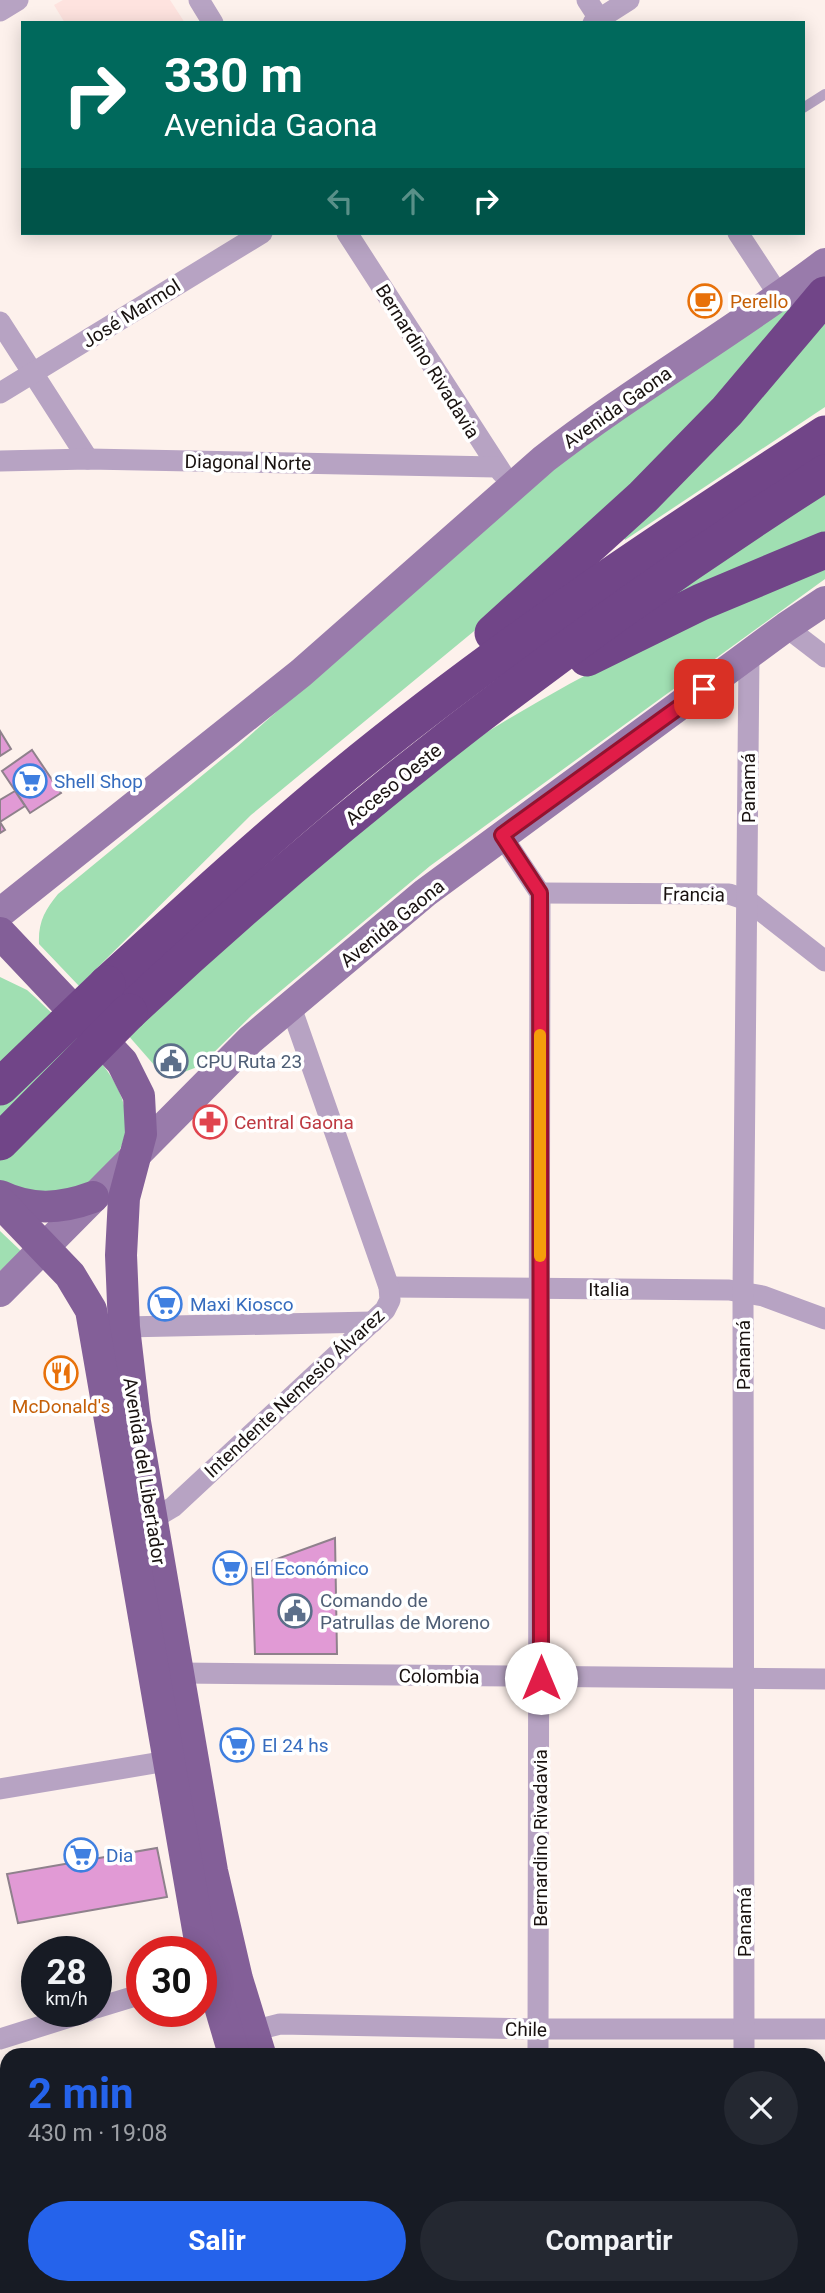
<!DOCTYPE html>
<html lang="es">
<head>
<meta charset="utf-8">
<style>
	body { margin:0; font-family:Roboto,sans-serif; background:#242831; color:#f1f3f6; height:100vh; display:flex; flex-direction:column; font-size:26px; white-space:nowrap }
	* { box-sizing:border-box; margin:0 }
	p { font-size:23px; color:#9ea1a6 }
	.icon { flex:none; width:38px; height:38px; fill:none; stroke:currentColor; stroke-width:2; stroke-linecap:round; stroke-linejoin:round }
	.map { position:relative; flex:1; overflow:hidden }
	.panel { position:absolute; left:0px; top:2048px; width:826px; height:247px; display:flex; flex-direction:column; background:#171b24; border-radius:21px 21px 0 0; box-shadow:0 4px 18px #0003 }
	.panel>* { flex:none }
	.hud { position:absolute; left:21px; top:21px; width:784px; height:214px; border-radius:0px; box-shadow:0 4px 18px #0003; background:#00695c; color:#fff; overflow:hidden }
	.speed { position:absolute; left:21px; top:1936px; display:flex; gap:14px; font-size:35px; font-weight:700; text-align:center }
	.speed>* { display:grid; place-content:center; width:91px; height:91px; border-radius:50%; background:#171b24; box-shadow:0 4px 18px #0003; line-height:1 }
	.speed small { font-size:18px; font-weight:400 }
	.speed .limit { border:10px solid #d22; background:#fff; color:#111 }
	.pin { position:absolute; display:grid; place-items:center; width:60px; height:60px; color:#fff; margin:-30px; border-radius:14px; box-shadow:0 4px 10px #0006 }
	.me { position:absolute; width:77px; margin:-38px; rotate:0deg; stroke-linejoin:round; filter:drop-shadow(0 0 5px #0008) }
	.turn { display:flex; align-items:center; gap:24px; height:147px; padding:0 28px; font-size:32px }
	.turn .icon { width:91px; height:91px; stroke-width:2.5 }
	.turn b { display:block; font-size:49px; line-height:60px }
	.lanes { display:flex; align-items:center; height:66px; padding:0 28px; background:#0003; justify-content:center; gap:35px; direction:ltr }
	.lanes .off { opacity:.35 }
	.round { display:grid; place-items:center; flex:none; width:74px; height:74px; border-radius:37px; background:#242831 }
	.summary { display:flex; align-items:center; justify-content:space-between; height:119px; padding:0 28px }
	h1 { font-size:42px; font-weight:700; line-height:52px; color:#2563eb }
	.button { display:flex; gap:14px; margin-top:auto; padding:14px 28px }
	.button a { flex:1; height:80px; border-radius:42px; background:#2563eb; color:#fff; font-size:28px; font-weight:700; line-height:80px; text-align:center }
	.button a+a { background:#242831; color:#f1f3f6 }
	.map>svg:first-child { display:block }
	.education { fill:#fee3df }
	.green { fill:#a0dfb2 }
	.building { fill:#e19ad5; stroke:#8f818c; stroke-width:2 }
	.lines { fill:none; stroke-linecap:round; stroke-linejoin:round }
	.lane { stroke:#b7a3c3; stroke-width:10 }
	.street { stroke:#b7a3c3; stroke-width:21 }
	.secondary { stroke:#997bab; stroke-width:30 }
	.primary { stroke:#835f98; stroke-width:32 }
	.highway { stroke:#714588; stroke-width:37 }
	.highway-bridge { stroke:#714588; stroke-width:37 }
	.route-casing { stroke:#92132f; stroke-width:18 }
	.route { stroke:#e11d48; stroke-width:12 }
	.slow { stroke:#f59e0b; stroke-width:12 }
	.labels { text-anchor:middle; stroke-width:7; stroke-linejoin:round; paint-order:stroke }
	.food-label { font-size:19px; fill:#c56008; stroke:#fff; text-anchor:start }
	.street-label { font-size:19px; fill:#191210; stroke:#fff }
	.shop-label { font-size:19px; fill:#366cbe; stroke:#fff; text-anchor:start }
	.service-label { font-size:19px; fill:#4e5e75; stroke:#fff; text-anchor:start }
	.health-label { font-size:19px; fill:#be3a42; stroke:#fff; text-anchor:start }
</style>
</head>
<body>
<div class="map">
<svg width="825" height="2293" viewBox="0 0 825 2293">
	<rect width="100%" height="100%" fill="#fdf1ec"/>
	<path class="education" d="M63 0H170L185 23H65L54 5Z"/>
	<g class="green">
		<path d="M801 296 739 376 536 580 251 815 79 986 39 944C38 922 45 910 58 894L238 746 485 526 575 452Z"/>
		<path d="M825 305V407L625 540 622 533Z"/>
		<path d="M825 488V540L628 626Z"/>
		<path d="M825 563V579L430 866 252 1015 200 1066 176 1075 155 1066 127 1034 419 778C544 688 684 623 825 563Z"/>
		<path d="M0 977 27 990 36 998C76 1038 154 1092 116 1157 108 1170 94 1182 84 1194L0 1189Z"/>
		<path d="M0 1231 21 1251 0 1271Z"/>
	</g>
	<g class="building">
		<path d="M0 731 11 749 0 756Z"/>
		<path d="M32 750 61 793 30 813 2 771Z"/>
		<path d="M15 791 25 806 0 822 5 830 0 833V800Z"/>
		<path d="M335 1538 337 1654H255L252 1568Z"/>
		<path d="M157 1848 167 1897 18 1923 7 1874Z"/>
	</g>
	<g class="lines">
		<path class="lane" d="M803 108 825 94"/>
		<g class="street">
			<path d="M199 0 213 23"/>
			<path d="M587 0 602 23"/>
			<path d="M0 11 18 0"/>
			<path d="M593 23 629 0"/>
			<path d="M347 233 502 473"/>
			<path d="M738 233 780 297"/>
			<path d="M0 322 88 459"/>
			<path d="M0 393 262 233"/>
			<path d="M0 461 88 459 496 467"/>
			<path d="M786 627 825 657"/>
			<path d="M502 836 540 893 538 2054"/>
			<path d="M540 893 729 894 747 900 825 961"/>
			<path d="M389 1287 729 1290 763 1296 825 1319"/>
			<path d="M124 1327 373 1322"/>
			<path d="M151 1520 173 1507 385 1310 390 1300 389 1287 291 1007"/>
			<path d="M179 1673 825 1679"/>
			<path d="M0 1789 167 1761"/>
			<path d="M96 2008 142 1994"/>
			<path d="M241 2034 280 2024 539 2029H825"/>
			<path d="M0 2039 89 2011"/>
			<path d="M744 2054 743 1291 749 656"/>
			<path d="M0 2265 7 2263"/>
			<path d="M537 2293V2287"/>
			<path d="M743 2293V2287"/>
		</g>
		<g class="secondary">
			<path d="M0 913 301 673 544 459C634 389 734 332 825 263"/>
			<path d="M0 1292 250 1040 425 893 786 627 825 601"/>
		</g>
		<g class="primary">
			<path d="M0 933 122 1062 139 1096 141 1134 124 1198 121 1255 124 1327 135 1422 212 1871 237 1979 260 2054"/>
			<path d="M0 1196C31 1211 61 1209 93 1197"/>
			<path d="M0 1202 70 1275 91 1310 199 1935 234 2054"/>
			<path d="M305 2287 306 2293"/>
			<path d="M328 2287 330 2293"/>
		</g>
		<g class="highway">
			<path d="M493 633 643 497 727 411 825 295"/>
			<path d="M587 658 701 602 825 550"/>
			<path d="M107 984C184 914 261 843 341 777 494 651 659 541 825 434"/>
			<path d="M129 1012C344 811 577 631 825 473"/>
		</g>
		<g class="highway-bridge">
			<path d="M0 1087 107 984"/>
			<path d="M0 1142 129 1012"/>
		</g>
	</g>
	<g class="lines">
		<defs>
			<path id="route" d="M541 1678 540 893 502 835 704 689"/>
		</defs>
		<use href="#route" class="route-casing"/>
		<use href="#route" class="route"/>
		<path class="slow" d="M540 1035V1256"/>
	</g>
	<defs>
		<symbol id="cafe-ring" viewBox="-11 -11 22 22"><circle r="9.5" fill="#fff" stroke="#e8710a" stroke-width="1.5"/><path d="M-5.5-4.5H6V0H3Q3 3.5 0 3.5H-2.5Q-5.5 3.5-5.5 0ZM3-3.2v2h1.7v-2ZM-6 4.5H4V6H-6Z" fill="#e8710a"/></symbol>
		<symbol id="supermarket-ring" viewBox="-11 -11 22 22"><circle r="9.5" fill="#fff" stroke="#3f7fe0" stroke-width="1.5"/><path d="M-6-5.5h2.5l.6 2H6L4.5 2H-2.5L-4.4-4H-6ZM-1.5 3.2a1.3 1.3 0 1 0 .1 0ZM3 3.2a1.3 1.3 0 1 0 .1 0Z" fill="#3f7fe0"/></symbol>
		<symbol id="civic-ring" viewBox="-11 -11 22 22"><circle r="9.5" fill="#fff" stroke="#5c6f8a" stroke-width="1.5"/><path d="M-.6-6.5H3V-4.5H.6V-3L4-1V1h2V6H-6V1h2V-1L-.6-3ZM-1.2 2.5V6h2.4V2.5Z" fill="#5c6f8a"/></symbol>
		<symbol id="pharmacy-ring" viewBox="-11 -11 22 22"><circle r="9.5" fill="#fff" stroke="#e0444e" stroke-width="1.5"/><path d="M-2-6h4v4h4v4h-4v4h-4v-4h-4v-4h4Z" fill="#e0444e"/></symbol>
		<symbol id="restaurant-ring" viewBox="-11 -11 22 22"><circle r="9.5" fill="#fff" stroke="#e8710a" stroke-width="1.5"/><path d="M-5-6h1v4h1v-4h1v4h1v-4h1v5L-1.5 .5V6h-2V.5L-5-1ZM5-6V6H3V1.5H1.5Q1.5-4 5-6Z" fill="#e8710a"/></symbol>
	</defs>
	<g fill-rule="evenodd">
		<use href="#cafe-ring" x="686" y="282" width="38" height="38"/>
		<use href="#supermarket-ring" x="11" y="762" width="38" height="38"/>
		<use href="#civic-ring" x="152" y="1042" width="38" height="38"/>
		<use href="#pharmacy-ring" x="191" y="1103" width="38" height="38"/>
		<use href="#supermarket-ring" x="146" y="1285" width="38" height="38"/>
		<use href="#restaurant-ring" x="42" y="1354" width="38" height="38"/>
		<use href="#supermarket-ring" x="211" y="1549" width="38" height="38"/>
		<use href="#civic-ring" x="276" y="1592" width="38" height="38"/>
		<use href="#supermarket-ring" x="218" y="1726" width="38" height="38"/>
		<use href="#supermarket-ring" x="62" y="1836" width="38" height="38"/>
	</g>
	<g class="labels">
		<g class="food-label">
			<text x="730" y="308">Perello</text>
			<text x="61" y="1413" text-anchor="middle">McDonald's</text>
		</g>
		<g class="street-label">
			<text transform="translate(131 313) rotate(-32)" y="7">José Marmol</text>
			<text transform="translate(428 361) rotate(58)" y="7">Bernardino Rivadavia</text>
			<text transform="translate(617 407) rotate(-35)" y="7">Avenida Gaona</text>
			<text transform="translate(248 462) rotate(1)" y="7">Diagonal Norte</text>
			<text transform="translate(393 784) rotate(-39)" y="7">Acceso Oeste</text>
			<text transform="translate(748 788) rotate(-90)" y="7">Panamá</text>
			<text transform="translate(694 894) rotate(1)" y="7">Francia</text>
			<text transform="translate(392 923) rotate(-39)" y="7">Avenida Gaona</text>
			<text x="609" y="1296">Italia</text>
			<text transform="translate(743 1355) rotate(-90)" y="7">Panamá</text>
			<text transform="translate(294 1393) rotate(-43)" y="7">Intendente Nemesio Álvarez</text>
			<text transform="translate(145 1471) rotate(81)" y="7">Avenida del Libertador</text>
			<text transform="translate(439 1676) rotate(1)" y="7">Colombia</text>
			<text transform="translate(540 1838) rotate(-90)" y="7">Bernardino Rivadavia</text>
			<text transform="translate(744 1922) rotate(-90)" y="7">Panamá</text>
			<text transform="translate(526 2029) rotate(1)" y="7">Chile</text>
		</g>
		<g class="shop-label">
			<text x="54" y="788">Shell Shop</text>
			<text x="190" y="1311">Maxi Kiosco</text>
			<text x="254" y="1575">El Económico</text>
			<text x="262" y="1752">El 24 hs</text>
			<text x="106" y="1862">Dia</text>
		</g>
		<g class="service-label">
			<text x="196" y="1068">CPU Ruta 23</text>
			<text x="320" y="1607">Comando de<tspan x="320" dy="22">Patrullas de Moreno</tspan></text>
		</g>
		<g class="health-label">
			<text x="234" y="1129">Central Gaona</text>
		</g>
	</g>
</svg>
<div class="speed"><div>28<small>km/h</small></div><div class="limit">30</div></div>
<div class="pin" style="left:704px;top:689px;background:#d93025"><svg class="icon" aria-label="arrive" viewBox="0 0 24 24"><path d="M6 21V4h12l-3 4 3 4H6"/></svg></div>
<svg class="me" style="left:541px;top:1678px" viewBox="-20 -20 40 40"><circle r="19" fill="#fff"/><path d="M0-13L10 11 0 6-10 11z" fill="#e11d48"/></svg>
<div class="hud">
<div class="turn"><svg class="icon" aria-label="right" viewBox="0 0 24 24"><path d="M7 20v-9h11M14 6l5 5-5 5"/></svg><div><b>330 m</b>Avenida Gaona</div></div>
<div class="lanes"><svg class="icon off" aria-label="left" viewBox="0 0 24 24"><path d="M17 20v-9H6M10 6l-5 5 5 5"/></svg><svg class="icon off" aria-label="ahead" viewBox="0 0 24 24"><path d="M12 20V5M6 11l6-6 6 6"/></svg><svg class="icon" aria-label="right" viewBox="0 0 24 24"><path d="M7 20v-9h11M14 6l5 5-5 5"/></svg></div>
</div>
<section class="panel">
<div class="summary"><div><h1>2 min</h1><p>430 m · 19:08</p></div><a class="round"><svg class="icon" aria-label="close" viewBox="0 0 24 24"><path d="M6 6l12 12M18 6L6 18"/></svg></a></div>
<div class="button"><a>Salir</a><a>Compartir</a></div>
</section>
</div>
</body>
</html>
